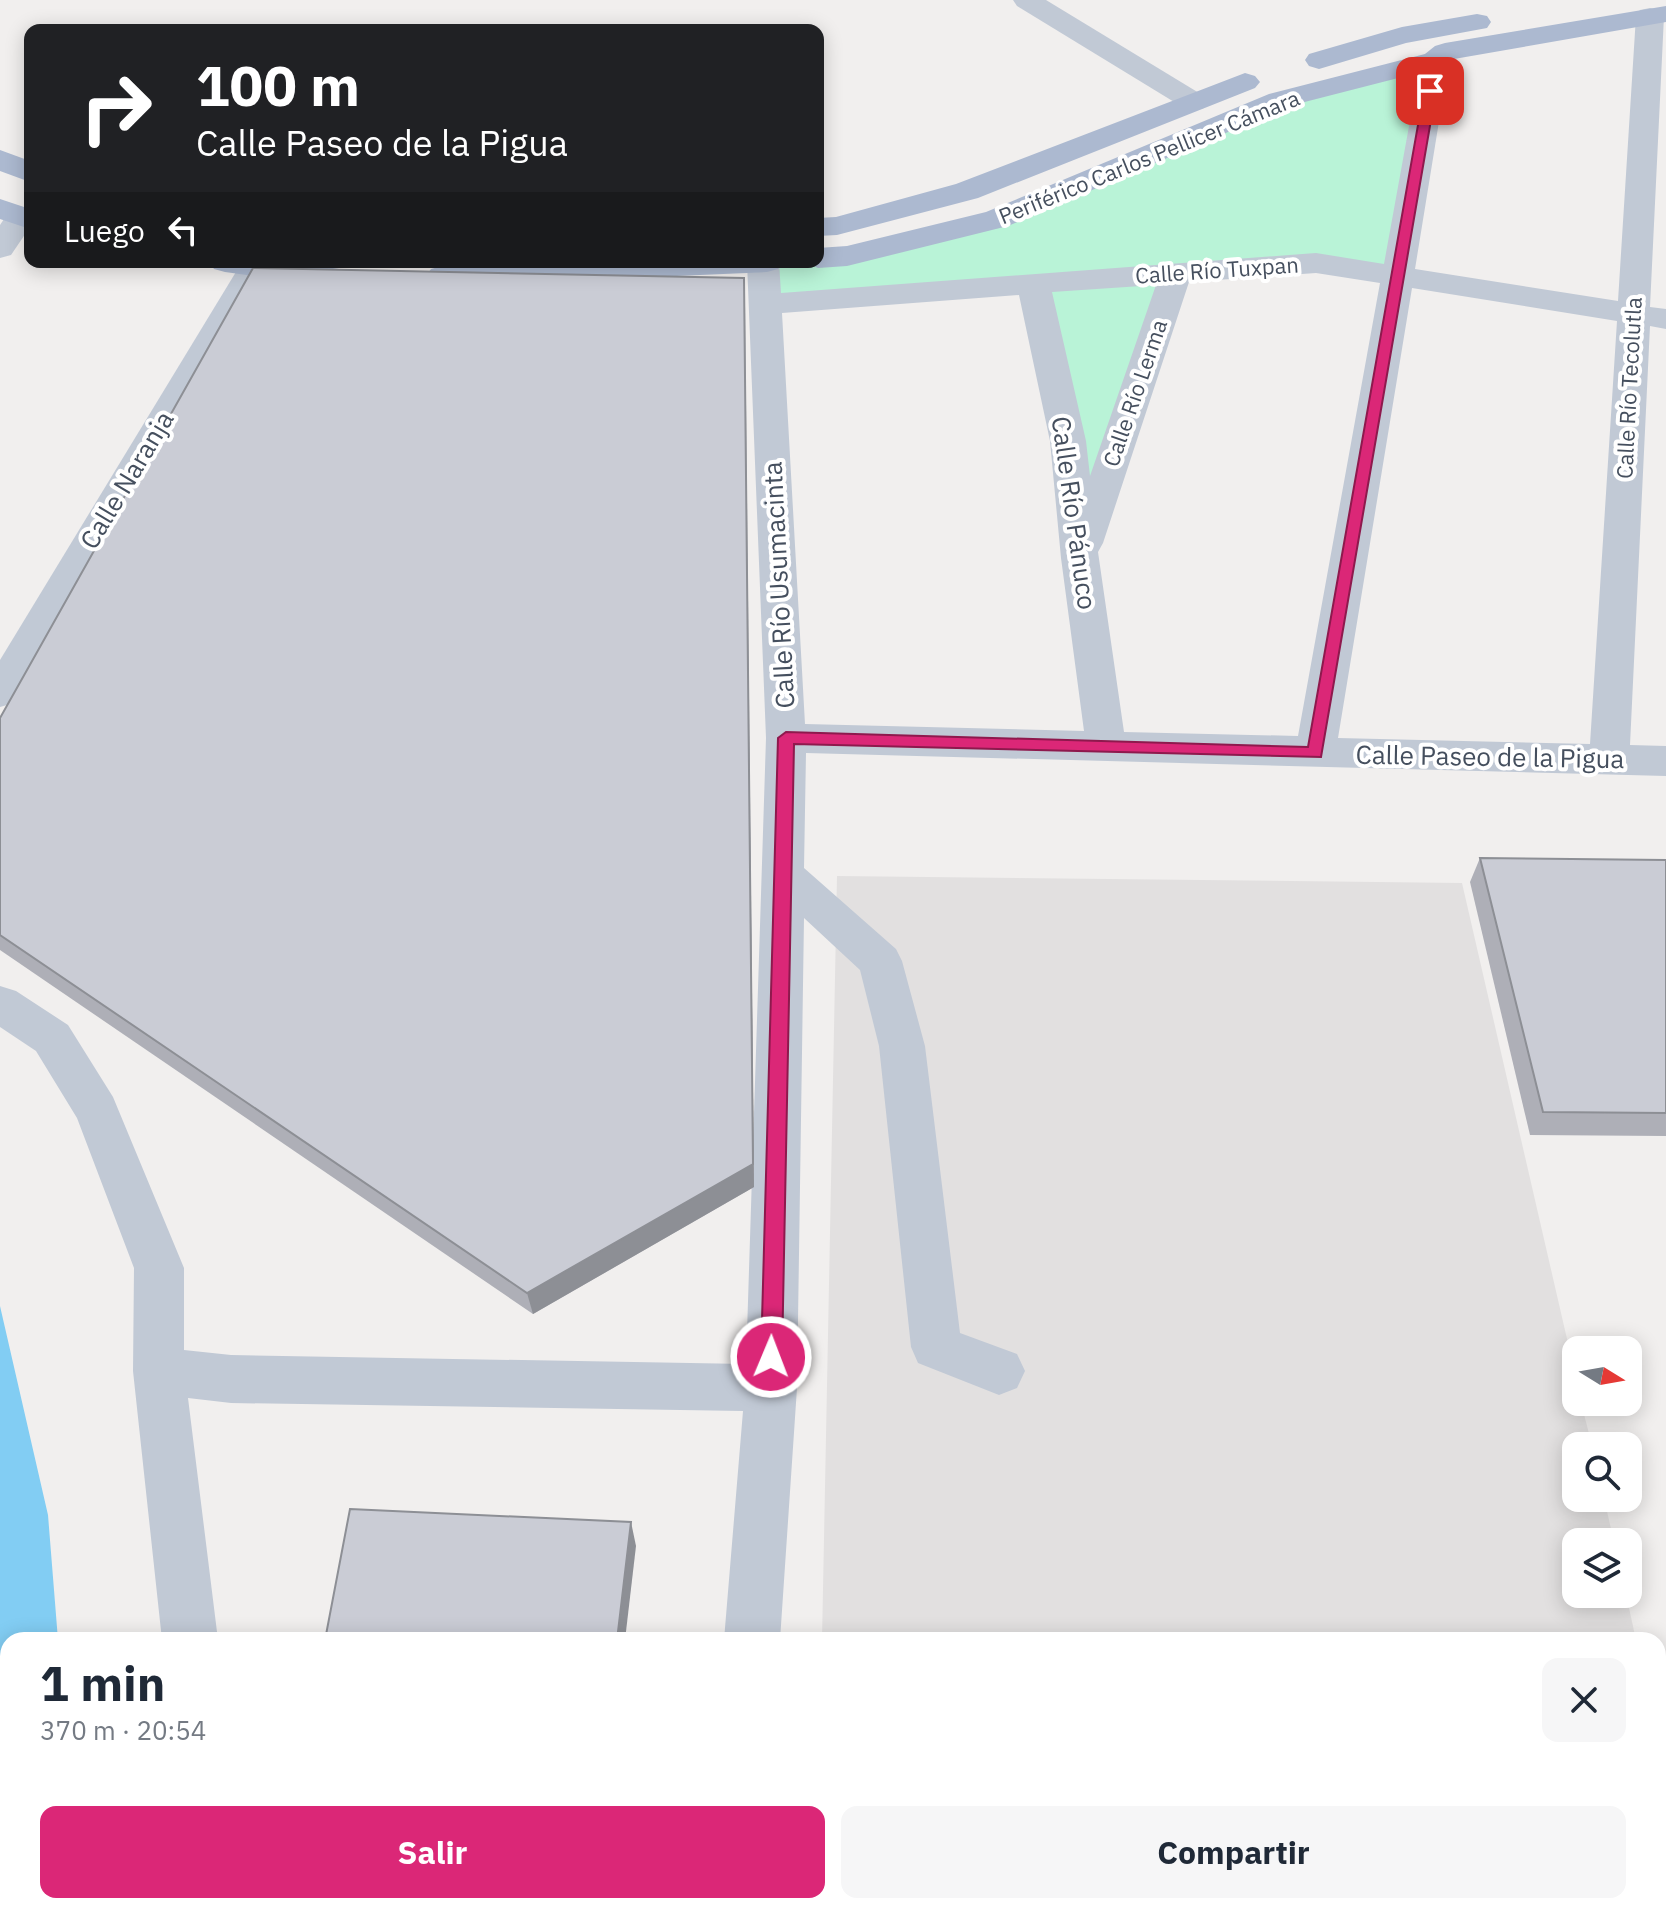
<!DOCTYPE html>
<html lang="es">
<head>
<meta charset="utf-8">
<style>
	body { margin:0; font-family:"IBM Plex Sans",sans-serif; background:#f6f6f7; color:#1f2937; height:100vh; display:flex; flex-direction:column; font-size:30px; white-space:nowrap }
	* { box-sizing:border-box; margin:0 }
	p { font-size:26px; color:#747a83 }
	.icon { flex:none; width:44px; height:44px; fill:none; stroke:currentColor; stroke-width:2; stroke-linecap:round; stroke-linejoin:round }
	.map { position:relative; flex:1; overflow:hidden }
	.panel { position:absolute; left:0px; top:1632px; width:1666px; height:282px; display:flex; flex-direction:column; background:#fff; border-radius:24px 24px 0 0; box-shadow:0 4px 20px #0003 }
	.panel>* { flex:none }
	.hud { position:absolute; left:24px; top:24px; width:800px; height:244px; border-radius:16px; box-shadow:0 4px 20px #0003; background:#202124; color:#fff; overflow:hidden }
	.needle { width:52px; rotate:101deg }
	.buttons { position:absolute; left:1562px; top:1336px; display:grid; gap:16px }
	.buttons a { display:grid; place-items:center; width:80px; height:80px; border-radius:16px; background:#fff; box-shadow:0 4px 20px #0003; font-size:40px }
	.pin { position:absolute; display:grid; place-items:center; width:68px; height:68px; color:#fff; margin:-34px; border-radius:16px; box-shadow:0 4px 12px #0006 }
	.me { position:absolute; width:88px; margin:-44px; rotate:1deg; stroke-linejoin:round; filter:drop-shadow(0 0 6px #0008) }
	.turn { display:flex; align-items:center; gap:28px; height:168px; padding:0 40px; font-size:36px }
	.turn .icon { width:104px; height:104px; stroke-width:2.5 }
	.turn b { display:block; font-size:56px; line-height:68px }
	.then { display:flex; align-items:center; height:76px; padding:0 40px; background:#0003; gap:16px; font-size:30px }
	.round { display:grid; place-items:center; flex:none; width:84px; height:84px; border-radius:16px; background:#f6f6f7 }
	.head { display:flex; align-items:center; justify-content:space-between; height:136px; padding:0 40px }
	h1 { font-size:48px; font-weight:700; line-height:60px }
	.primary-button { display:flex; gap:16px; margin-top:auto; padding:16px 40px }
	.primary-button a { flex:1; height:92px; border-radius:16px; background:#db2777; color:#fff; font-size:32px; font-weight:700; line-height:92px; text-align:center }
	.primary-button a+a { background:#f6f6f7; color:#1f2937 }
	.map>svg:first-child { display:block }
	.education { fill:#e2e0e0 }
	.green { fill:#b9f3d7 }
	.water { fill:#82cdf3 }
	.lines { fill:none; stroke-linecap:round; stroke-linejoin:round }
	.minor { fill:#c1c9d5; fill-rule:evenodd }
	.major { fill:#acb9d0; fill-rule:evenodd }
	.wall { fill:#aeafb7 }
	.shaded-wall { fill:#8d8f95 }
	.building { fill:#caccd5; stroke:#8d8f95; stroke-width:2 }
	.route { fill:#db2777; stroke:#8e194d; stroke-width:2 }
	.labels { text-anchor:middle; stroke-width:8; stroke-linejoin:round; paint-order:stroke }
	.far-street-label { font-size:22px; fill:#454f5e; stroke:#fff }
	.street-label { font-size:26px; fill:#454f5e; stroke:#fff }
</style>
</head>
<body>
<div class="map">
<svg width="1666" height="1913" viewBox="0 0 1666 1913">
	<rect width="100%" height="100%" fill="#f1efee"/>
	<g class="education">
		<path d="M837 876 1462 883 1576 1378V1402H1581L1592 1446H1576V1498H1604L1614 1542H1576V1594H1626L1636 1640H822Z"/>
		<path d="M1658 1734 1666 1769V1844H1658Z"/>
	</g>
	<path class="green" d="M1435 60 1398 276 1316 263 1176 273 1080 558 1033 282 765 304 763 262H818L997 219 1279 100Z"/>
	<g class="water">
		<path d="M0 1306 48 1515 58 1640H8V1889L0 1869Z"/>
		<path d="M15 1906H127L131 1913H18Z"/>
	</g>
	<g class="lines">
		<g class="minor">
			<path d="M1013 0H1046L1204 96 1209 102 1204 108 1194 111 1184 108 1017 6Z"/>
			<path d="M1650 8 1660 10 1664 16 1650 307 1666 309V329L1650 326 1630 745 1666 746V776L806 753 804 868 896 949 902 961 925 1046 960 1333 1017 1354 1025 1371 1017 1388 999 1395 918 1363 911 1347 879 1046 860 970 804 918 797 1388 780 1640H724L743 1411 231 1403 188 1398 218 1640H162L133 1371 134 1268 77 1118 36 1051 0 1027V986L16 991 68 1025 113 1097 184 1268V1350L231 1355 746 1364 766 738 747 262H779L781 293 1316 253 1384 264 1421 60 1425 54 1435 51 1445 54 1449 60 1415 269 1618 301 1636 16 1640 10ZM1316 273 1380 283 1298 736 1124 732 1098 552 1103 543 1189 282ZM1156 285 1090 476 1086 441 1052 292ZM1412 288 1617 321 1590 744 1338 738ZM1019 295 1050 441 1061 558 1084 731 805 724 782 313Z"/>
			<path d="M21 208 30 210V227L11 255 0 258V225L10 210Z"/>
			<path d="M242 262H268L271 266 14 703 0 707V660Z"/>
			<path d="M276 1906H337L340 1913H279Z"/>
			<path d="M703 1906H763L762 1913H702Z"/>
		</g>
		<g class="major">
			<path d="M1666 6V22L1454 59 1445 66 1289 106 1008 226 847 266 818 268 805 262H818V248L847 246 986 212 1269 94 1425 54 1435 46 1445 43Z"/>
			<path d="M1477 14 1487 16 1491 22 1487 28 1406 43 1319 69 1309 66 1305 60 1309 54 1402 27Z"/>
			<path d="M1245 73 1255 76 1260 82 1255 88 978 198 837 235 818 236V218L836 217 956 184Z"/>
			<path d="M0 150 30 161V182L0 171Z"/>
			<path d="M0 199 30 209V229L0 219Z"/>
			<path d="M209 262H296L345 270 350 277 345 284 334 287 225 272 214 269Z"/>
			<path d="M542 262H783L778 269 767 272 442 286 431 283 426 276 431 269 442 266Z"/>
		</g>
	</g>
	<g class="wall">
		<path d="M745 304 754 1187 533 1314 0 950V718Z"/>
		<path d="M1480 858 1666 860V1136L1530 1135 1470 882Z"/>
	</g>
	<g class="shaded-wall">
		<path d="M744 278 754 1187 533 1314 527 1293Z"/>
		<path d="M631 1522 636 1546 625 1640H617Z"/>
	</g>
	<g class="building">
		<path d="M253 268 744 278 753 1164 527 1293 0 935V718Z"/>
		<path d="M1480 858 1666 860V1113L1543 1112Z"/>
		<path d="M350 1509 631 1522 617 1640H325Z"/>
	</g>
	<path class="route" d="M1430 87 1436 91 1321 757 794 744 782 1357 779 1363 771 1366 764 1363 761 1357 778 738 786 732 1308 747 1424 91Z"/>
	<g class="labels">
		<g class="far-street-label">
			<text transform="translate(1149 157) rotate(-22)" y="8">Periférico Carlos Pellicer Cámara</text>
			<text transform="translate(1217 270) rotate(-4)" y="8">Calle Río Tuxpan</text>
			<text transform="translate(1629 388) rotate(-87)" y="8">Calle Río Tecolutla</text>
			<text transform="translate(1135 393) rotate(-71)" y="8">Calle Río Lerma</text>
		</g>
		<g class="street-label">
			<text transform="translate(127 480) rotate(-59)" y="9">Calle Naranja</text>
			<text transform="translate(1074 513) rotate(82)" y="9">Calle Río Pánuco</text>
			<text transform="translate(779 585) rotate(-93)" y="9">Calle Río Usumacinta</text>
			<text transform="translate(1490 757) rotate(1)" y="9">Calle Paseo de la Pigua</text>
		</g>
	</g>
</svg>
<div class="buttons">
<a><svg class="needle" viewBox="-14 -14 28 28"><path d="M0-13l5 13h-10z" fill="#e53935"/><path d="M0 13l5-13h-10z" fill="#747a83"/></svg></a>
<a><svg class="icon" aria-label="search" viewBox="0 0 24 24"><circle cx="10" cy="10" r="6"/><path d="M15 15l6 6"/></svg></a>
<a><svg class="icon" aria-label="layers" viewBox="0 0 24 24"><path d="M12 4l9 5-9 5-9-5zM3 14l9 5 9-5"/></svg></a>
</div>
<div class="pin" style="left:1430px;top:91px;background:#d93025"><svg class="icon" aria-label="arrive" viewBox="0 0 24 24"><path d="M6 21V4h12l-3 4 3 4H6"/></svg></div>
<svg class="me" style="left:771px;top:1357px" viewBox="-20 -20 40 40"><circle r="17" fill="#db2777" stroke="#fff" stroke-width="3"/><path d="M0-11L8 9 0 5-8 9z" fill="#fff"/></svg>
<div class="hud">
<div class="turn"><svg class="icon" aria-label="right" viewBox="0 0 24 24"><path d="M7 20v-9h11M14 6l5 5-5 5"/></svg><div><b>100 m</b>Calle Paseo de la Pigua</div></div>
<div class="then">Luego<svg class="icon" aria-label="left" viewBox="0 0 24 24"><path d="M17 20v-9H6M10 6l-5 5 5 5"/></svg></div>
</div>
<section class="panel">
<div class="head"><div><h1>1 min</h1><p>370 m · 20:54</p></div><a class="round"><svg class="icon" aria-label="close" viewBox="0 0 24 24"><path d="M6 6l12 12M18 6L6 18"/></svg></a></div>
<div class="primary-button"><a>Salir</a><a>Compartir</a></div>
</section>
</div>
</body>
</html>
